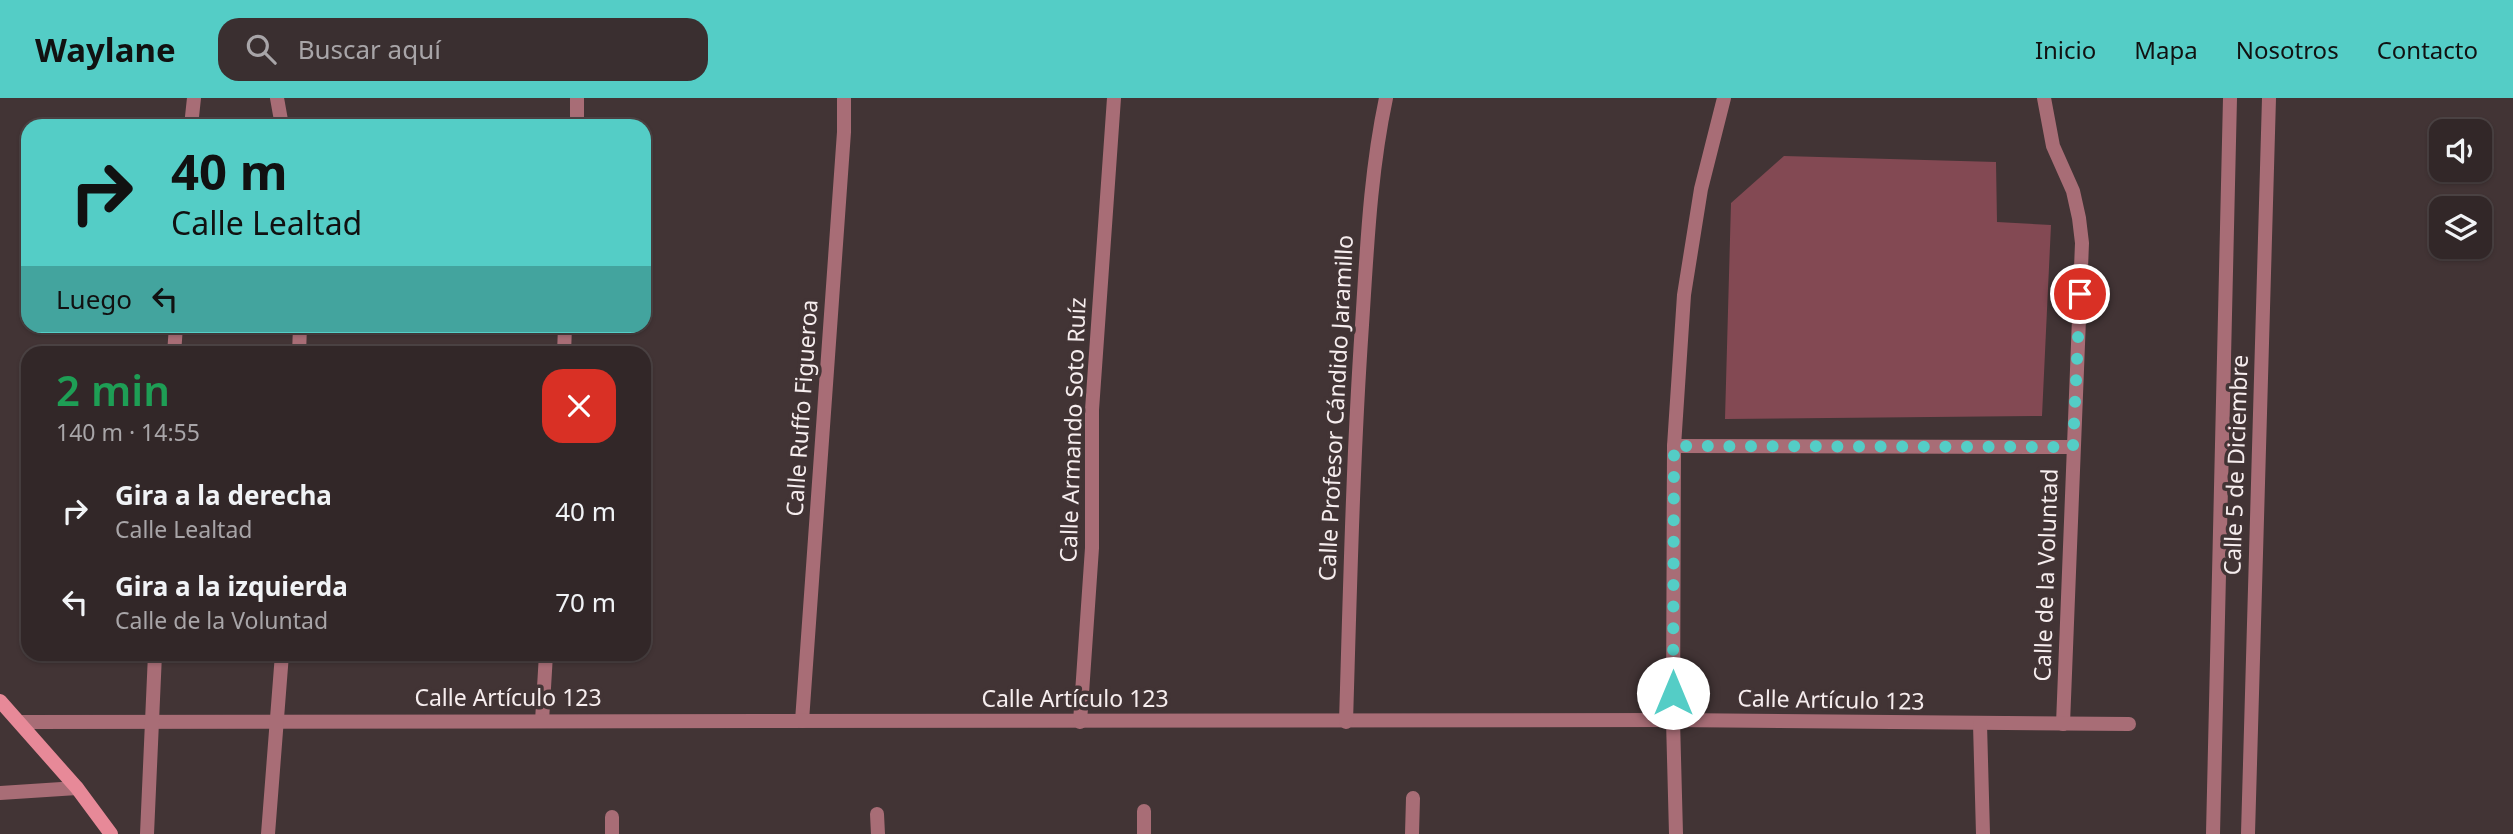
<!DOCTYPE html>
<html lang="es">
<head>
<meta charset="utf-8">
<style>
	body { margin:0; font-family:"Noto Sans",sans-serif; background:#3a2f30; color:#f1f3f6; height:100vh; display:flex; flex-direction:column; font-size:26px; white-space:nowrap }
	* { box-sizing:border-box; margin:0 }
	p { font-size:23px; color:#a8a5a8 }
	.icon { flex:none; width:38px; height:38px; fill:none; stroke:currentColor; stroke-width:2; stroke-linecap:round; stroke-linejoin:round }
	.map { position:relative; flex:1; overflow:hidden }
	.panel { position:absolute; left:21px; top:248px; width:630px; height:315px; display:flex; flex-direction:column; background:#322728; border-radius:21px; box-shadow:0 2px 5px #0004,0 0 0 2px #4d4445 }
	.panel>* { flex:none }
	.banner { position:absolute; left:21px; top:21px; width:630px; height:214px; border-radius:21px; box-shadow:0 2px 5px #0004,0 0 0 2px #4d4445; background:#54cdc6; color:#111; overflow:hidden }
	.controls { position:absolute; left:2429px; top:21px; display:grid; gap:14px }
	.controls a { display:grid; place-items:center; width:63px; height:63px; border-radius:14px; background:#322728; box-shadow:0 2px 5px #0004,0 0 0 2px #4d4445; font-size:35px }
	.pin { position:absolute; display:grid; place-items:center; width:60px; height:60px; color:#fff; margin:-30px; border:4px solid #fff; border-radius:50%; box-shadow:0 2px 7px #0007 }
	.me { position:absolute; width:77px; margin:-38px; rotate:0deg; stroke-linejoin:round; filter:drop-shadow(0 0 5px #0008) }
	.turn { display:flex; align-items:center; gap:24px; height:147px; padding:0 35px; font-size:32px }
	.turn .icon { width:91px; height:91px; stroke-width:2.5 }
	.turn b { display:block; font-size:49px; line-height:60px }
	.then { display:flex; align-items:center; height:66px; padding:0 35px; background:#0003; gap:14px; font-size:26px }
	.round { display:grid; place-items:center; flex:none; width:74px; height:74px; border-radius:21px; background:#3a2f30 }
	.summary { display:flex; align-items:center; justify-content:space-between; height:119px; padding:0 35px }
	h1 { font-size:42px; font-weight:600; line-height:52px; color:#1e9e55 }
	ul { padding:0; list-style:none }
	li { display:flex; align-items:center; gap:21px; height:91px; padding:0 35px }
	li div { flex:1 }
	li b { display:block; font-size:26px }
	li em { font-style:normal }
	header { display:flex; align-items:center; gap:42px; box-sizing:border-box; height:98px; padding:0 35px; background:#54cdc6; color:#111 }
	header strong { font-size:33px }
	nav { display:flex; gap:38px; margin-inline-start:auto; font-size:24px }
	.search { width:490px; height:63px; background:#3a2f30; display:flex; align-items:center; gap:18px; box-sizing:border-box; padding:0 24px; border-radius:21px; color:#a8a5a8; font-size:26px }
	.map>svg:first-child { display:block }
	.green { fill:#834953 }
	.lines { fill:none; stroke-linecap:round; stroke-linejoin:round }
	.street { stroke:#a86d76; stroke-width:14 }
	.secondary { stroke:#e78998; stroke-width:14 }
	.route { stroke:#54cdc6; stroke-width:12; stroke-dasharray:0 21.6 }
	.labels { text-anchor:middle; stroke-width:7; stroke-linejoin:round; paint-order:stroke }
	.street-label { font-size:23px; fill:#f6edee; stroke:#423435 }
</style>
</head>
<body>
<header>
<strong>Waylane</strong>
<div class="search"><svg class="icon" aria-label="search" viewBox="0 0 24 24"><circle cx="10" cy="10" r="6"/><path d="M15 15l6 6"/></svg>Buscar aquí</div>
<nav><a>Inicio</a><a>Mapa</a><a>Nosotros</a><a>Contacto</a></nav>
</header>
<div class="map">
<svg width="2513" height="736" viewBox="0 0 2513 736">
	<rect width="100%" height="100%" fill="#423435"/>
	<path class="green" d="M1784 58 1996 64 1997 124 2051 127 2042 318 1725 321 1731 105Z"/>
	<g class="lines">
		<g class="street">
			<path d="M277 0 282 28"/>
			<path d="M577 0V28"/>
			<path d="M2044 0 2053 48 2073 93 2079 120 2082 145 2063 626"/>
			<path d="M191 28 194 0"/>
			<path d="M174 256 176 228"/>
			<path d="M299 256 300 228"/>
			<path d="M564 256 565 228"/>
			<path d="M1674 348 2073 349"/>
			<path d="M542 623 546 556"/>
			<path d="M802 623 844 34V0"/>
			<path d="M20 624 1673 622 2129 626"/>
			<path d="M1080 624 1092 450V312L1114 0"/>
			<path d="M1346 624C1350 491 1353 359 1362 227 1367 151 1370 75 1386 0"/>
			<path d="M1980 626 1983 736"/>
			<path d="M0 695 77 690"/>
			<path d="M877 716 878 736"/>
			<path d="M147 736 155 556"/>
			<path d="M268 736 282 556"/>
			<path d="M612 736V719"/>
			<path d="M1144 736V713"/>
			<path d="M1412 736 1413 700"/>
			<path d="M1676 736 1673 622 1674 348 1684 197 1701 91 1724 0"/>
			<path d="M2213 736 2230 0"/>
			<path d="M2248 736 2269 0"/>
		</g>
		<path class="secondary" d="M0 603 77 690 111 736"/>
	</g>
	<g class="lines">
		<path class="route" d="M1673 595 1674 348 2073 349 2080 196"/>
	</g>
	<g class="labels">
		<g class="street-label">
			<text transform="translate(802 310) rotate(-86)" y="8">Calle Ruffo Figueroa</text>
			<text transform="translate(1336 310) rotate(-87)" y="8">Calle Profesor Cándido Jaramillo</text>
			<text transform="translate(1073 332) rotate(-88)" y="8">Calle Armando Soto Ruíz</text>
			<text transform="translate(2236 367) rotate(-88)" y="8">Calle 5 de Diciembre</text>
			<text transform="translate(2046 477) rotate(-88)" y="8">Calle de la Voluntad</text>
			<text x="508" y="608">Calle Artículo 123</text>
			<text x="1075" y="609">Calle Artículo 123</text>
			<text transform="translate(1831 602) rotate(1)" y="8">Calle Artículo 123</text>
		</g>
	</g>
</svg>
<div class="controls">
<a><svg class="icon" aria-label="sound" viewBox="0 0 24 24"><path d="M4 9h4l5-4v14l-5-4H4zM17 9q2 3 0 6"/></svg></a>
<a><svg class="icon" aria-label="layers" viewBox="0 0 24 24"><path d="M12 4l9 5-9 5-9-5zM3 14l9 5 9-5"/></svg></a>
</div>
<div class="pin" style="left:2080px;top:196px;background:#d93025"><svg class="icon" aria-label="arrive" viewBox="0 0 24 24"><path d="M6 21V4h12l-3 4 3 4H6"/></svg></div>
<svg class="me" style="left:1673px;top:595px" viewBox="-20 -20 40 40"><circle r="19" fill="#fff"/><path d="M0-13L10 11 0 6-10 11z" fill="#54cdc6"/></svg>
<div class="banner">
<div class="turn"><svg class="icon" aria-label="right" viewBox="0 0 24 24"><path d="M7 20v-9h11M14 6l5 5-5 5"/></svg><div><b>40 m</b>Calle Lealtad</div></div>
<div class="then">Luego<svg class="icon" aria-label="left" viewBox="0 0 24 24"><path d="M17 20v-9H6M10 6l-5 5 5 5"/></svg></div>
</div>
<section class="panel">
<div class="summary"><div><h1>2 min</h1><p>140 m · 14:55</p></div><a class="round" style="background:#d93025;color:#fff"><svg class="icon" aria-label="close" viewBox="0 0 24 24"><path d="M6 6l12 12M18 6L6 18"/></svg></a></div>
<ul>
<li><svg class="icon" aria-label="right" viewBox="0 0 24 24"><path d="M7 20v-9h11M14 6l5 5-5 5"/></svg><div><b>Gira a la derecha</b><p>Calle Lealtad</p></div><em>40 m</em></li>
<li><svg class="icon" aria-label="left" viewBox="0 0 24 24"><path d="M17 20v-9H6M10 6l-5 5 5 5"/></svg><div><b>Gira a la izquierda</b><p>Calle de la Voluntad</p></div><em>70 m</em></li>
</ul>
</section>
</div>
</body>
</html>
